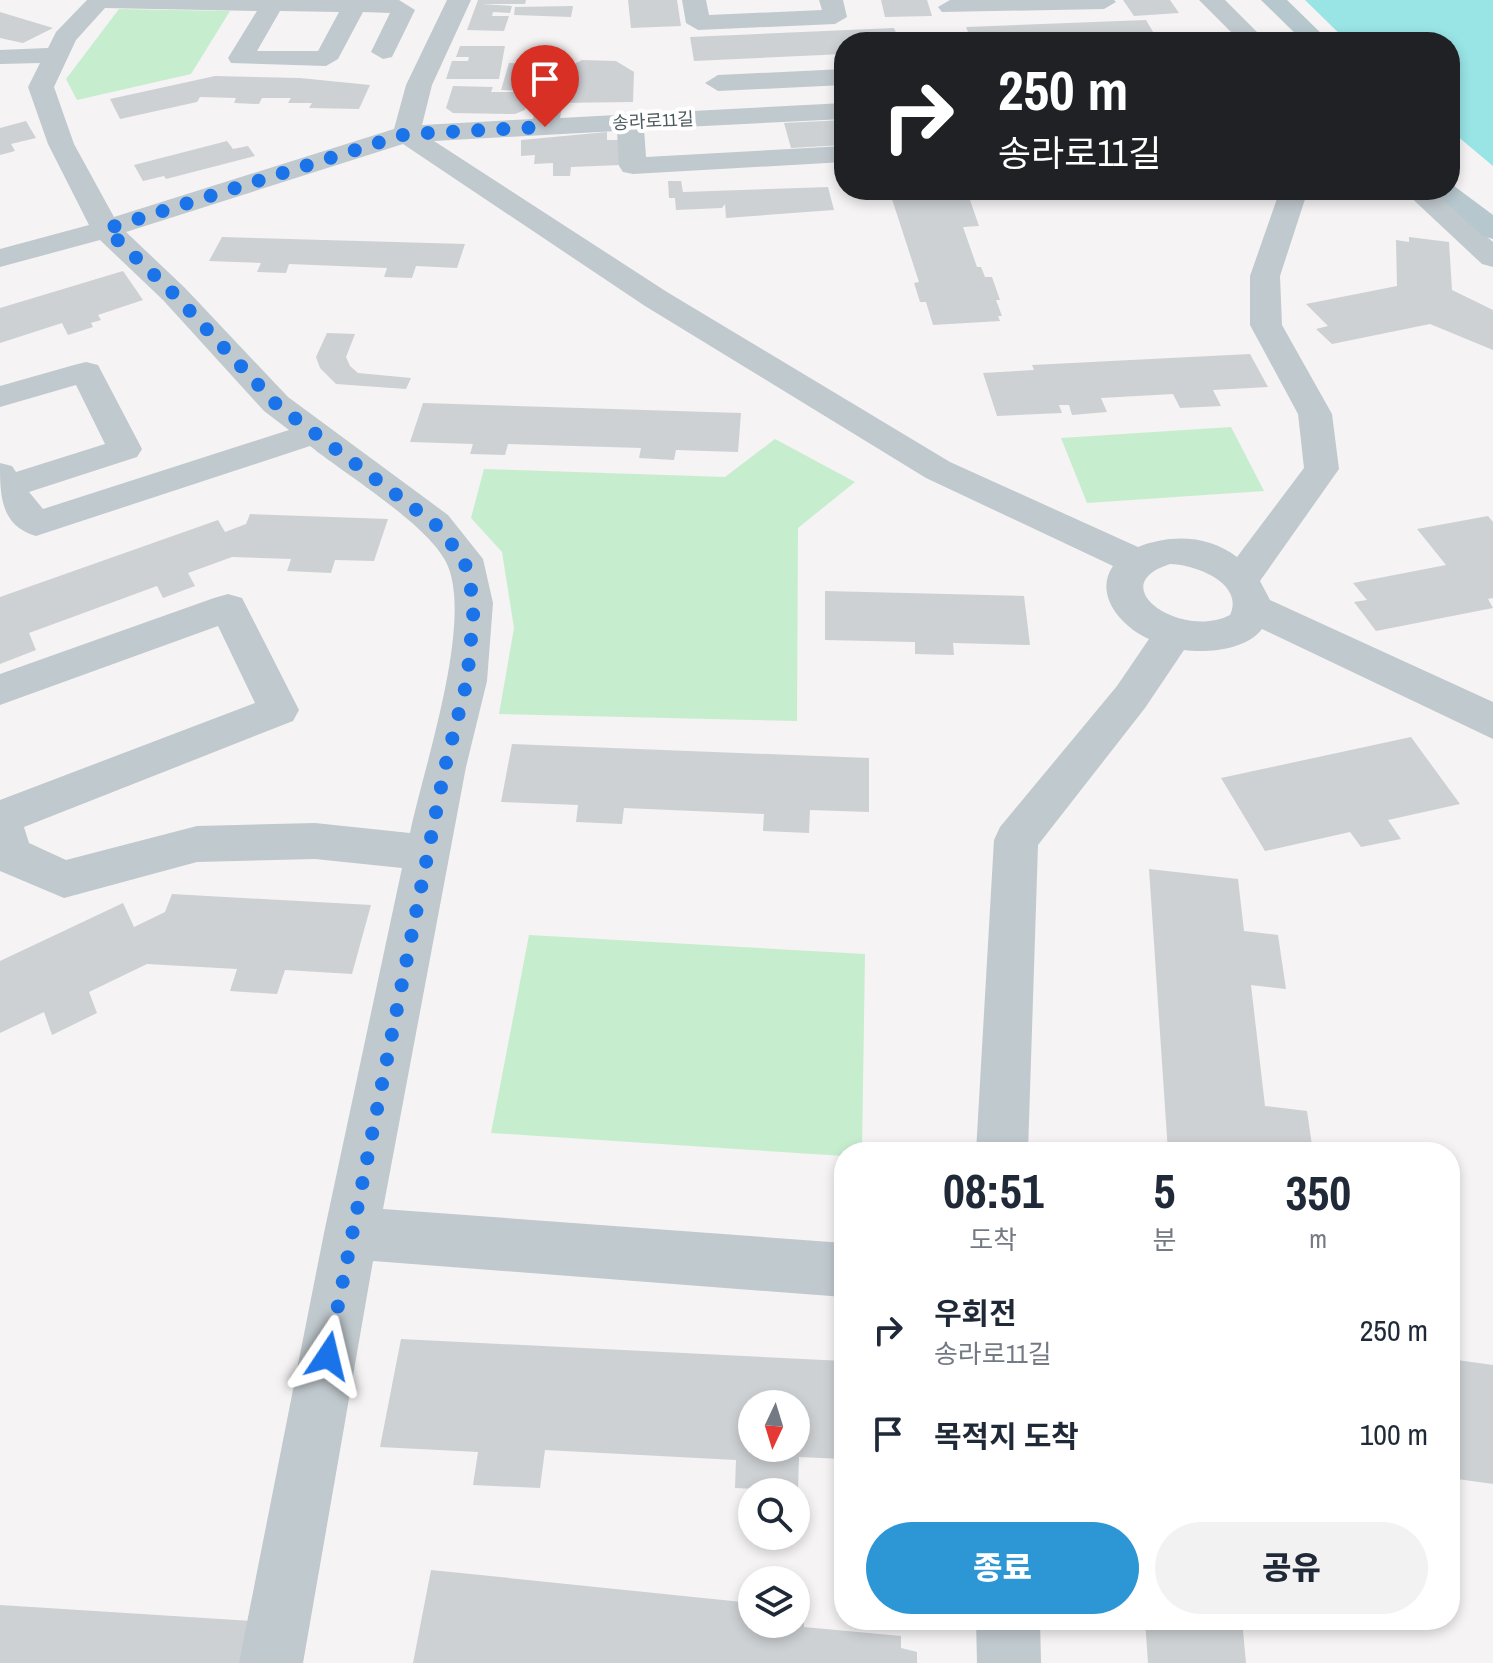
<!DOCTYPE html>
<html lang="ko">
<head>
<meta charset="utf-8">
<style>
	body { margin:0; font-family:"Archivo Narrow","Noto Sans KR",sans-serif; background:#f2f2f3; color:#1f2937; height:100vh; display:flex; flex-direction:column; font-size:30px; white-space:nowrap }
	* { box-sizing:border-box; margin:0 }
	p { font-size:26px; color:#747a83 }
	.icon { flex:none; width:44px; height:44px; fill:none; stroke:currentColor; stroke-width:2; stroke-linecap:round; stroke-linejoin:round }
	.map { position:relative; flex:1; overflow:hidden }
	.drawer { position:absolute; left:834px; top:1142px; width:626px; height:488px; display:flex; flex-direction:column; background:#fff; border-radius:32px; box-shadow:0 4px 12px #0003 }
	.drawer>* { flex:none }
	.guide { position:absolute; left:834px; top:32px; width:626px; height:168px; border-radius:32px; box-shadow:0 4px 12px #0003; background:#202124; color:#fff; overflow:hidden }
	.needle { width:52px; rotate:184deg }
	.controls { position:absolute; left:738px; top:1390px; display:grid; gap:16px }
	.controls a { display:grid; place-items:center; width:72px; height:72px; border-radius:50%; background:#fff; box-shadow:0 4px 12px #0003; font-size:40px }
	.pin { position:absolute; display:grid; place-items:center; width:68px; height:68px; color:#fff; margin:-82px -34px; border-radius:50% 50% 50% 0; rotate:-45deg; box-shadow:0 0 8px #0007 }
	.pin .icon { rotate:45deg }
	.me { position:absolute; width:88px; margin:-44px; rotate:10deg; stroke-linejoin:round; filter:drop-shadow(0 0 6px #0008) }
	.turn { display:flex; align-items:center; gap:28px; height:168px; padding:0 32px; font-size:36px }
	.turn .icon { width:104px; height:104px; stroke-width:2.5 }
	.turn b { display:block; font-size:56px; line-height:68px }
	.eta { display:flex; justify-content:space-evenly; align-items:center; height:136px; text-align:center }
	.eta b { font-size:48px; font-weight:800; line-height:56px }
	.button { display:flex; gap:16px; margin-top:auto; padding:16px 32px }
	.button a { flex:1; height:92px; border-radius:48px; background:#2d96d5; color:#fff; font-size:32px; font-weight:800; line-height:92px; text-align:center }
	.button a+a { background:#f2f2f3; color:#1f2937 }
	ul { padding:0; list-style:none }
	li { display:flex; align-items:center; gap:24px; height:104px; padding:0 32px }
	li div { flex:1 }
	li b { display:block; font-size:30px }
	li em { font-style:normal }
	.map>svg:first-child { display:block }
	.green { fill:#c7edcf }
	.water { fill:#99e4e5 }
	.building { fill:#cdd1d4; fill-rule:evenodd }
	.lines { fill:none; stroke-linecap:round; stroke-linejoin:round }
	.minor { fill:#c0c9ce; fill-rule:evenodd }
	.major { fill:#b6c7ce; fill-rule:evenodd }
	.route { stroke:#1a73e8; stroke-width:14; stroke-dasharray:0 25.2 }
	.labels { text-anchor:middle; stroke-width:8; stroke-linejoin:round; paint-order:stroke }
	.far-street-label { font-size:18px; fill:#4c595f; stroke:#fff }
</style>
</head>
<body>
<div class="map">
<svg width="1493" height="1663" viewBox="0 0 1493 1663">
	<rect width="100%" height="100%" fill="#f5f3f3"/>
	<g class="green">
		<path d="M119 9 230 11 191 74 77 100 66 79Z"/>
		<path d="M1231 427 1264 491 1087 503 1061 438Z"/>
		<path d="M775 439 855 482 798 528 797 721 499 714 514 628 502 552 471 518 484 469 725 477Z"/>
		<path d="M529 935 865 954 862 1152H844V1156L491 1133Z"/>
	</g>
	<path class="water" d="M1305 0H1493V166L1450 130V42H1348Z"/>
	<g class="building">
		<path d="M478 0H526L525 4H481L512 6 510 13 493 12 492 16H509L504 31 467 30Z"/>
		<path d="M628 0H677L681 26 631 28Z"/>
		<path d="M881 0H927L932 16 885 17Z"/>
		<path d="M1123 0H1170L1179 13 1134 16Z"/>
		<path d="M573 6 571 17 514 15 515 7Z"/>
		<path d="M0 12 53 28 23 43 0 38Z"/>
		<path d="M1146 20 1159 42H1123L1121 37H1105L1108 42H972L966 27Z"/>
		<path d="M894 28 900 42H844V54L694 61 690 37Z"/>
		<path d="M460 46H505L499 79H446L452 61H468L469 57H456Z"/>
		<path d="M582 60 616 61 634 72 633 102 555 103 559 72Z"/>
		<path d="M509 63 550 64 546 81 530 80 524 91 501 90Z"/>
		<path d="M215 76 300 78 370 85 359 109 309 108 312 103H288L291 98H262L259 104 234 103 236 98 200 97 197 102 120 119 110 99Z"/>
		<path d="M453 86 493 87 491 92H530L525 110 515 114 453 113 446 108Z"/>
		<path d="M844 120V145L791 148 784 123Z"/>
		<path d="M26 121 36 138 11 144 15 151 0 155V128Z"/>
		<path d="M607 132V140H619L621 165 571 167 570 176H553V163L534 164 535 155 521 156V140Z"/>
		<path d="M227 141 233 149 248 146 255 156 166 179 164 176 143 181 134 165Z"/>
		<path d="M668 181H681L683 192 828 187 834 210 726 218 725 204 722 208 676 210 675 198H669Z"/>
		<path d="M889 190H1054L1055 193 1034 194 1035 197H969L979 226 963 227 977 267H981L985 277H992L1000 300H996L1002 316H998L1000 321 933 325 926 302H920L914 283 919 282Z"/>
		<path d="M222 237 465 244 457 268 416 266 412 278 384 277 387 268 289 264 286 273 257 272 261 263 209 261Z"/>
		<path d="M1409 237 1449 242 1452 290 1493 310V350L1430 324 1332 344 1316 329 1328 326 1306 304 1397 286 1396 240 1409 242Z"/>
		<path d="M123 271 143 300 98 315 101 320 91 323 93 327 68 335 62 323 0 343V308Z"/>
		<path d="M327 333 355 334 346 357 350 366 358 373 411 378 406 389 336 384 320 368 316 357Z"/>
		<path d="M1250 354 1268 387 1213 390 1221 406 1180 408 1173 394 1101 398 1107 412 1072 415 1069 405H1059L1062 413 997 416 983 373 1034 370 1032 365Z"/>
		<path d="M423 403 741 413 738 452 676 450 674 460 639 458 641 448 508 444 505 455 470 454 473 444 410 442Z"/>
		<path d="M250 514 388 519 374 561 335 560 331 573 287 571 291 559 232 557 188 573 195 586 163 598 157 586 29 633 36 650 0 664V597L218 520 225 532 246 524Z"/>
		<path d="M1488 516 1493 522V598L1488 599 1493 608 1376 631 1354 602 1367 600 1353 583 1446 565 1417 529Z"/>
		<path d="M825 591 1024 596 1030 645 953 643 954 655 915 654V642L825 640Z"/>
		<path d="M1411 737 1460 804 1388 820 1401 839 1361 847 1350 832 1265 851 1221 778Z"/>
		<path d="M512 744 869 758V812L810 810 809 833 763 831 764 814 624 808 622 824 576 822 578 805 501 802Z"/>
		<path d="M1149 869 1238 879 1244 931 1278 935 1286 989 1251 985 1265 1106 1307 1111 1313 1152H1168Z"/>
		<path d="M172 894 371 905 352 974 285 970 277 994 230 991 237 969 147 964 89 992 97 1013 52 1035 44 1012 0 1033V961L123 903 134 927 165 912Z"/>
		<path d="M401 1339 844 1361V1459L799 1457 798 1491 735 1488 736 1460 545 1450 540 1488 473 1485 478 1452 380 1447ZM752 1404H796V1448H752Z"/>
		<path d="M1450 1359 1493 1365V1484L1450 1478Z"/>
		<path d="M431 1570 752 1603V1624H796V1607L804 1608V1627L901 1636V1648L917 1652V1663H413Z"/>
		<path d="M0 1605 252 1621 242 1663H0Z"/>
		<path d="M1145 1620H1242L1246 1663H1148Z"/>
	</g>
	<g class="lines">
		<g class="minor">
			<path d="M87 0H399L415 10 392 57 383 59 371 52 390 13 363 12 338 59 326 66 231 63 228 58 257 11 105 8 76 40 54 87 74 144 114 217 394 129 406 85 447 0H471L432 85 422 125 533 119 546 59 558 52 570 59 560 118 844 103V119L644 129 646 157 844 146V162L633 174 623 172 619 166 617 131 434 141 667 292 950 462 1138 547C1171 534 1208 535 1237 557L1304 468 1298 414 1250 325V276L1280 190H1308L1280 276 1282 325 1332 414 1339 469 1260 581 1270 600 1493 702V739L1262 629C1246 650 1208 653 1184 650L1145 708 1038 845 1028 1152H976L994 840 1000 827 1117 686 1149 639C1122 627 1093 595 1113 566L926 478 645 306 403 144 126 232 185 288 288 397 448 515 483 559 493 603 487 681 466 767 383 1209 844 1243V1297L373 1261 303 1663H239L324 1233 402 868 315 859 197 862 64 898 0 871V800L255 703 218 626 0 705V674L214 598 228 594 242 598 299 710 293 721 24 827 29 843 66 860 197 826 315 823 410 833C423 769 475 619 446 562 427 524 345 474 310 446L36 536C0 526 0 494 0 463L12 466 16 472 105 444 76 385 0 407V386L74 365 86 362 98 365 142 449 137 457 29 492 43 509 289 430 264 411 163 300 100 240 0 267V249L89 225 48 144 28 87 40 63 0 64V50L48 48 56 32ZM280 11 339 12 318 51H257ZM1170 564C1194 564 1245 583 1230 615 1182 640 1101 586 1170 564Z"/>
			<path d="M682 0H706L709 15 822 10 819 0H843L847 17 835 24 698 30 686 23Z"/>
			<path d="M950 0H1114L1116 2 1104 9 942 12 938 7Z"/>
			<path d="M1199 0H1225L1267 42H1241Z"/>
			<path d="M844 69V85L718 91 705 83 718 75Z"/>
			<path d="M1403 190H1434L1493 242V267L1482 264Z"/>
			<path d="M976 1620H1040L1041 1663H977Z"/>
		</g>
		<g class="major">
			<path d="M1261 0H1287L1330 42H1304Z"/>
			<path d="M1450 183 1493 215V239L1483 236 1432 190H1450Z"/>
		</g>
	</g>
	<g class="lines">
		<path class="route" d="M328 1356 445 767 467 681 472 629 474 603 464 559 435 524 276 404 174 294 106 229 406 134 545 127"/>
	</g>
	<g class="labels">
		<g class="far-street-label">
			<text transform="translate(653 121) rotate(-3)" y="6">송라로11길</text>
		</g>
	</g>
</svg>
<div class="controls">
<a><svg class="needle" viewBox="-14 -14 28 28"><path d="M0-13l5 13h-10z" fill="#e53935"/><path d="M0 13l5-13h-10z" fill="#747a83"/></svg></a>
<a><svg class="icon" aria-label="search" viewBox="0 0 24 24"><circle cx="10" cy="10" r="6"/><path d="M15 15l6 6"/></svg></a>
<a><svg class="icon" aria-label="layers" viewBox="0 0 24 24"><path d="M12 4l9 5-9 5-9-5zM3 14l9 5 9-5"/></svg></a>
</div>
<div class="pin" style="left:545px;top:127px;background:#d93025"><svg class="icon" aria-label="arrive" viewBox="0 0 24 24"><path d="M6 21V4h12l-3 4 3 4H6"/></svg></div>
<svg class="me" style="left:328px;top:1356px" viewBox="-20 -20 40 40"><path d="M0-17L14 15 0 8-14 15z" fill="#1a73e8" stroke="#fff" stroke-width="4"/></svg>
<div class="guide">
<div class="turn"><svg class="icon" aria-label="right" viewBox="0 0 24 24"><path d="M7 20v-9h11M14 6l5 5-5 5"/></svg><div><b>250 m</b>송라로11길</div></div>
</div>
<section class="drawer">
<div class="eta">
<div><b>08:51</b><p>도착</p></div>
<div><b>5</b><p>분</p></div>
<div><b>350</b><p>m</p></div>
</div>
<ul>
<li><svg class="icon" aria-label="right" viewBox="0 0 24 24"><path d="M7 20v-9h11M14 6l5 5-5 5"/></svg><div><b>우회전</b><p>송라로11길</p></div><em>250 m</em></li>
<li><svg class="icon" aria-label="arrive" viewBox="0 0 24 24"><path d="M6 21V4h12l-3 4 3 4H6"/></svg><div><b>목적지 도착</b></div><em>100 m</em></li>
</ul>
<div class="button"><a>종료</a><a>공유</a></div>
</section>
</div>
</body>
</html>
